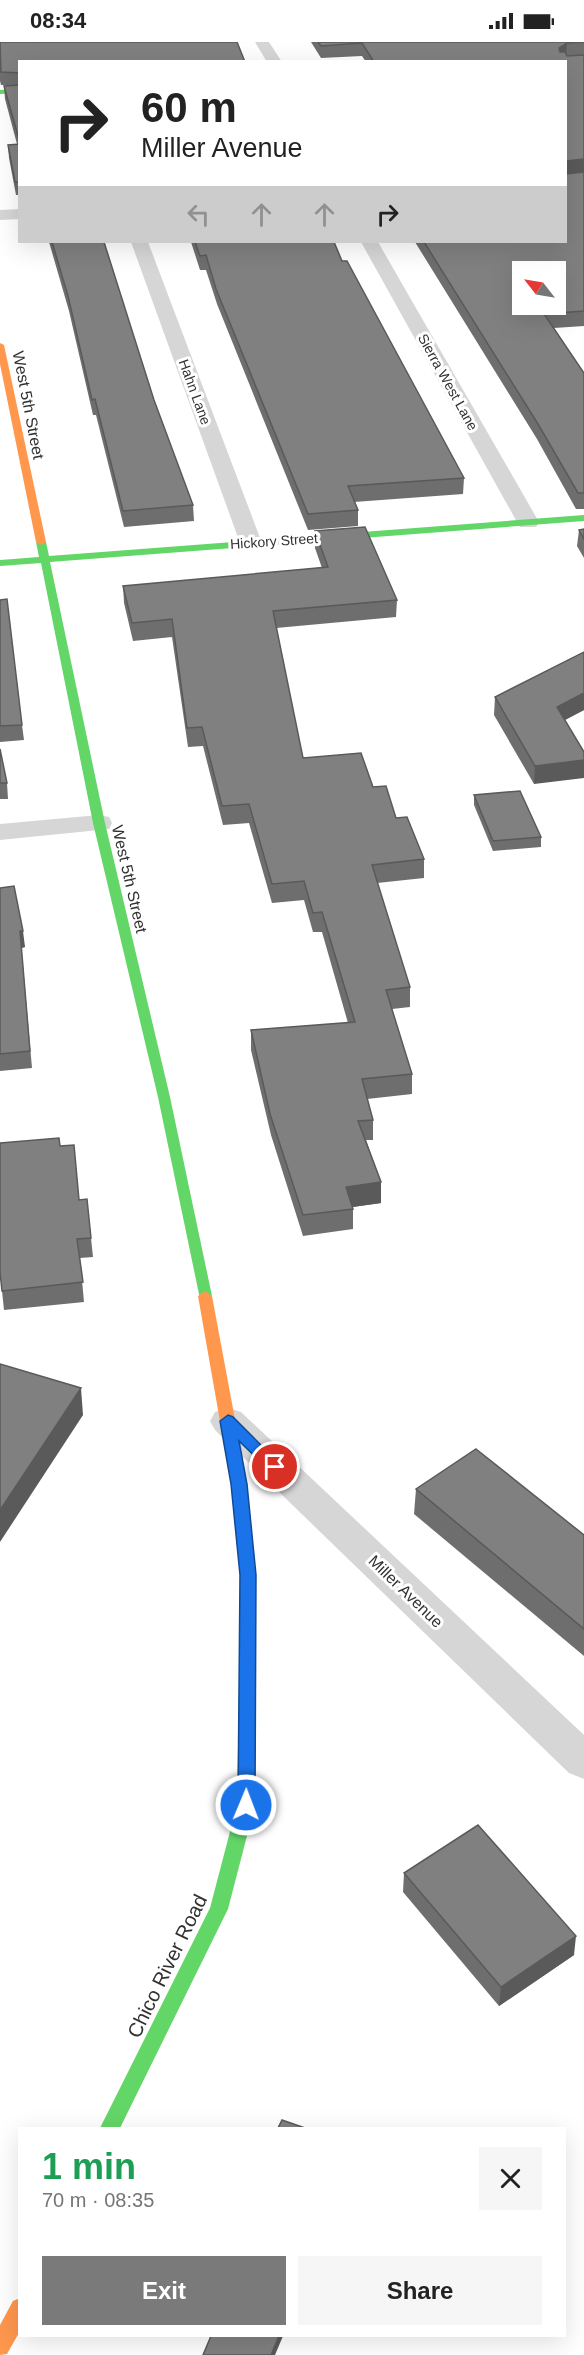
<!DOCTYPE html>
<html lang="en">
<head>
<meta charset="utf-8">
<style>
	body { margin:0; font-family:Arial,sans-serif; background:#f6f6f6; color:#222; height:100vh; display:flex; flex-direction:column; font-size:22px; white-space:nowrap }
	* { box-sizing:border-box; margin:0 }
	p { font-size:20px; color:#767676 }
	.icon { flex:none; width:33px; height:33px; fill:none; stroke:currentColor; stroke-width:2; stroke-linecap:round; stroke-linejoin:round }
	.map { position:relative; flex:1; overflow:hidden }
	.sheet { position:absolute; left:18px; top:2085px; width:548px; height:210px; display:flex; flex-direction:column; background:#fff; border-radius:0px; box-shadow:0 6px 24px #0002 }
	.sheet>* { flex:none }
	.top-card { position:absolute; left:18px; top:18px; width:549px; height:183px; border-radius:0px; box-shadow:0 6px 24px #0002; background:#fff; color:#222; overflow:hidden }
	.needle { width:39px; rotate:301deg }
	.fabs { position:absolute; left:512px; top:219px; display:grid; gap:12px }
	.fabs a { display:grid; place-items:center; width:54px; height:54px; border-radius:0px; background:#fff; box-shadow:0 6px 24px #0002; font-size:30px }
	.pin { position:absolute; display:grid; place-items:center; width:51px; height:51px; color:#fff; margin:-26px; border:3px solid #fff; border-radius:50%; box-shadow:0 2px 6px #0007 }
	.me { position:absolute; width:66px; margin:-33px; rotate:1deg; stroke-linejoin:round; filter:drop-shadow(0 0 4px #0008) }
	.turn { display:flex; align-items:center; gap:21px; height:126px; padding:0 24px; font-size:27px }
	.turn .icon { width:78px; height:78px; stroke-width:2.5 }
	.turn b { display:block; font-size:42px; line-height:51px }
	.lanes { display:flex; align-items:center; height:57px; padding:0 24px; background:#0003; justify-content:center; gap:30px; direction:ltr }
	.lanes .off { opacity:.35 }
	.round { display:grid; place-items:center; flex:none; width:63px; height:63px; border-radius:0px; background:#f6f6f6 }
	.headline { display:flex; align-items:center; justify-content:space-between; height:102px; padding:0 24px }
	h1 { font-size:36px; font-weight:700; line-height:45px; color:#1e9e55 }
	.button { display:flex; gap:12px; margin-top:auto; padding:12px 24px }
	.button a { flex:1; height:69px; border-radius:0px; background:#7a7a7a; color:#fff; font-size:24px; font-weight:700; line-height:69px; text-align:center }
	.button a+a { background:#f6f6f6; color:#222 }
	.status { display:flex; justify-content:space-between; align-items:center; height:42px; padding:0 30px; background:#fff; direction:ltr }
	.status svg { height:16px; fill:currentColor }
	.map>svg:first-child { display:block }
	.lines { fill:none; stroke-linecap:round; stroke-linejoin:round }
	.street { fill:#d6d6d6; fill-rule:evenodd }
	.fast { fill:#63d668; fill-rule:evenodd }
	.slow { fill:#ff974d; fill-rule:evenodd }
	.wall { fill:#6e6e6e }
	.shaded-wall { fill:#5a5a5a }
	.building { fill:#808080; stroke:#5a5a5a; stroke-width:1.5; fill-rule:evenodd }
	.route { fill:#1a73e8; stroke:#114b97; stroke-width:1.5 }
	.labels { text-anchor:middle; stroke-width:6; stroke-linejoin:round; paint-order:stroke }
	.far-street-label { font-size:14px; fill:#323232; stroke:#fff }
	.street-label { font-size:16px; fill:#323232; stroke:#fff }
	.near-street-label { font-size:20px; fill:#323232; stroke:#fff }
</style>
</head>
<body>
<div class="status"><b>08:34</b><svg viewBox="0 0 49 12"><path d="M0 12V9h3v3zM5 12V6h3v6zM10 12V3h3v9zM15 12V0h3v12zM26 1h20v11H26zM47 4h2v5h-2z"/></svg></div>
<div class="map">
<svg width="584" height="2313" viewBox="0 0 584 2313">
	<rect width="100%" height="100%" fill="#fff"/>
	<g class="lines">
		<g class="street">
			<path d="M255 0H269L282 20H267Z"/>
			<path d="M20 167V177L0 178V168Z"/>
			<path d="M131 200H148L262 501 259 506H243L240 501Z"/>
			<path d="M361 200H378L539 480 536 485H520L517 480Z"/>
			<path d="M99 773 109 775 112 781 109 787 0 798V782Z"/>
			<path d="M228 1366 241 1370 584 1693V1737L569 1731 215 1388 210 1379 215 1370Z"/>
		</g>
		<g class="fast">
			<path d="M20 47V51L0 52V48Z"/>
			<path d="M584 473V479L50 520 105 781 170 1055 212 1254 205 1259 200 1257 158 1055 93 781 41 521 0 524V518L39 515 36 500 41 497 46 500 49 514Z"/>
			<path d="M247 1644 253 1646 255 1651V1763L228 1867 120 2086H100L210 1866 237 1763 239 1651 241 1646Z"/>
		</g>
		<g class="slow">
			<path d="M0 301 4 303 46 500 41 503 36 500 0 322Z"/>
			<path d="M205 1249 212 1254 247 1442 256 1533 255 1651 253 1656 247 1658 241 1656 239 1651 240 1533 231 1442 198 1254Z"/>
			<path d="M20 2256V2289L7 2312 0 2313V2283L13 2259Z"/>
		</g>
	</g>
	<g class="wall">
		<path d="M0 0 20 20V153H16L9 116 8 103 17 102 5 57 4 44 14 43H1L0 39Z"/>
		<path d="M311 0H584V284L554 286 584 331V467H576L537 397 415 200H566V20H366L362 14 321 16Z"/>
		<path d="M49 200H104L154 358 193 463 194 479 124 485 96 373H93L69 269Z"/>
		<path d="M191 200H334L342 219 464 436 463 452 354 460 358 468V484L308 488 217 262 206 228H200Z"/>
		<path d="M584 487V516L577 504 579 488Z"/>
		<path d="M315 489 397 558 396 575 276 586 303 716 373 745 424 817V836L377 841 410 945V965L392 967 412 1032V1052L367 1057 373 1078V1098H366L381 1140V1161L353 1165V1187L303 1194 271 1093 251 1008V988L348 981 322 890H313L304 858 272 861 249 781 223 783 203 704 188 705 172 595 133 599 124 561 123 544 322 526 315 506Z"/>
		<path d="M0 558 22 683 24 698 0 700Z"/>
		<path d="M584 610V668L565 678 534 742 494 673 495 655Z"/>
		<path d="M0 707 7 741 8 757H0Z"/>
		<path d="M474 753 541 795V805L493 809 474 763Z"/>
		<path d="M0 846 25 905 21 906 32 1026 0 1029Z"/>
		<path d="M60 1104 91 1196 93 1215 80 1216 84 1260 4 1268 2 1249Z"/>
		<path d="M416 1447 584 1493V1614L414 1472Z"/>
		<path d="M404 1831 574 1913 499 1964 403 1850Z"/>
	</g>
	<g class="shaded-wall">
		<path d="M567 1 566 14 558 18 559 6Z"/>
		<path d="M584 117V130L566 132V119Z"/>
		<path d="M584 651V668L555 683 557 665Z"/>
		<path d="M584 718V736L534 742 535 724Z"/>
		<path d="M20 889H23L25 905 21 906 32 1026Z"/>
		<path d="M381 1140V1161L345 1166 346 1145Z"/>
		<path d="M81 1346 83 1373 0 1500V1468Z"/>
		<path d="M576 1894 574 1913 499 1964 501 1945Z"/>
		<path d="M279 2294H283L275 2313H271Z"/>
	</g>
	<g class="building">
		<path d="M0 0H237L245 20H20V31L1 30Z"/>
		<path d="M318 0H584L567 1 559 6 560 10H565L567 14 584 13V117L566 119V20H374L362 1 321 4Z"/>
		<path d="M20 43V101L4 44Z"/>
		<path d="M20 102V140H15L8 103Z"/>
		<path d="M584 130V269L544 272 584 331V451H578L538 382 424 200H566V132ZM522 230H555V262H522Z"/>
		<path d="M52 200H104L154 358 193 463 123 469 95 357 92 358 68 254Z"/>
		<path d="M195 200H334L342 219H347L464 436 348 444 358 468 308 472 216 247 206 213 200 214Z"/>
		<path d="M365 485 397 558 273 569 303 716 361 711 373 745 386 744 396 776 407 775 424 817 372 823 410 945 386 948 412 1032 362 1037 373 1078 358 1079 381 1140 346 1145 353 1167 303 1173 270 1072 251 988 355 980 322 870 313 871 304 839 272 842 249 762 222 764 202 685 187 686 172 577 132 581 123 544 328 525 315 489Z"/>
		<path d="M584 487V497L579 488Z"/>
		<path d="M7 557 22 683 0 684V558Z"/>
		<path d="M584 610V651L557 665 584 710V718L535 724 495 655Z"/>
		<path d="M0 707 7 741H0Z"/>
		<path d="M520 749 541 795 493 799 474 753Z"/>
		<path d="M14 844 23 889H20L30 1009 0 1012V846Z"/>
		<path d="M59 1096 60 1104 74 1103 79 1158 87 1157 91 1196 77 1197 83 1240 2 1249 0 1230V1101Z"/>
		<path d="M0 1322 81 1346 0 1468Z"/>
		<path d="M476 1407 584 1493V1587L416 1447Z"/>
		<path d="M478 1783 576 1894 501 1945 404 1831Z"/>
		<path d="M282 2078 305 2086H278Z"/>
		<path d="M211 2294H279L271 2313H203Z"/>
	</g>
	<path class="route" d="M228 1373 233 1375 283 1425 275 1430 270 1429 239 1399 247 1442 256 1533 255 1763 253 1769 246 1771 240 1769 238 1763 240 1533 231 1442 220 1379Z"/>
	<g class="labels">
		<g class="far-street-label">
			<text transform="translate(448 340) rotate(61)" y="5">Sierra West Lane</text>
			<text transform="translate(195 350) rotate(70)" y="5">Hahn Lane</text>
			<text transform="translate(274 499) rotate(-4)" y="5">Hickory Street</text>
		</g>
		<g class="street-label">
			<text transform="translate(29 363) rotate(79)" y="6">West 5th Street</text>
			<text transform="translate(130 837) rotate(77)" y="6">West 5th Street</text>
			<text transform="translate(406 1549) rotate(44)" y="6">Miller Avenue</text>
		</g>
		<g class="near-street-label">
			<text transform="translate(167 1924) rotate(-64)" y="7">Chico River Road</text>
		</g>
	</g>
</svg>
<div class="fabs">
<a><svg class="needle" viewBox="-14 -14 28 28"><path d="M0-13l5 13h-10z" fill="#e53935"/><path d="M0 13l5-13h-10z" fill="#767676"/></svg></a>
</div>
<div class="pin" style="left:275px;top:1425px;background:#d93025"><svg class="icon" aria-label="arrive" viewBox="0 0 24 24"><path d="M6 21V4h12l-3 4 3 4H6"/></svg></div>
<svg class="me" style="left:246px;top:1763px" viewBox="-20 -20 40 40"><circle r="17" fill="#1a73e8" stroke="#fff" stroke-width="3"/><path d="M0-11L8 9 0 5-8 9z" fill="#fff"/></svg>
<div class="top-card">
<div class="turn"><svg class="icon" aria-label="right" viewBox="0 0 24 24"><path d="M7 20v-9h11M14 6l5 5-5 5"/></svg><div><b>60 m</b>Miller Avenue</div></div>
<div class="lanes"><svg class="icon off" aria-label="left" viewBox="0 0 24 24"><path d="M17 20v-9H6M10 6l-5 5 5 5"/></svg><svg class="icon off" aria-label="ahead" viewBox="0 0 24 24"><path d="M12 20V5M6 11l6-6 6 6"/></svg><svg class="icon off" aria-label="ahead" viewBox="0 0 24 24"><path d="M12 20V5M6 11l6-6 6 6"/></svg><svg class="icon" aria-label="right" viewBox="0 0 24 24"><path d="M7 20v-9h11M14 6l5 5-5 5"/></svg></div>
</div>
<section class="sheet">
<div class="headline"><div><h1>1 min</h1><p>70 m · 08:35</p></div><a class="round"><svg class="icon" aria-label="close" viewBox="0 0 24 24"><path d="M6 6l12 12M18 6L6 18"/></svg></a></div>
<div class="button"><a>Exit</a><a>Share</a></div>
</section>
</div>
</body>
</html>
